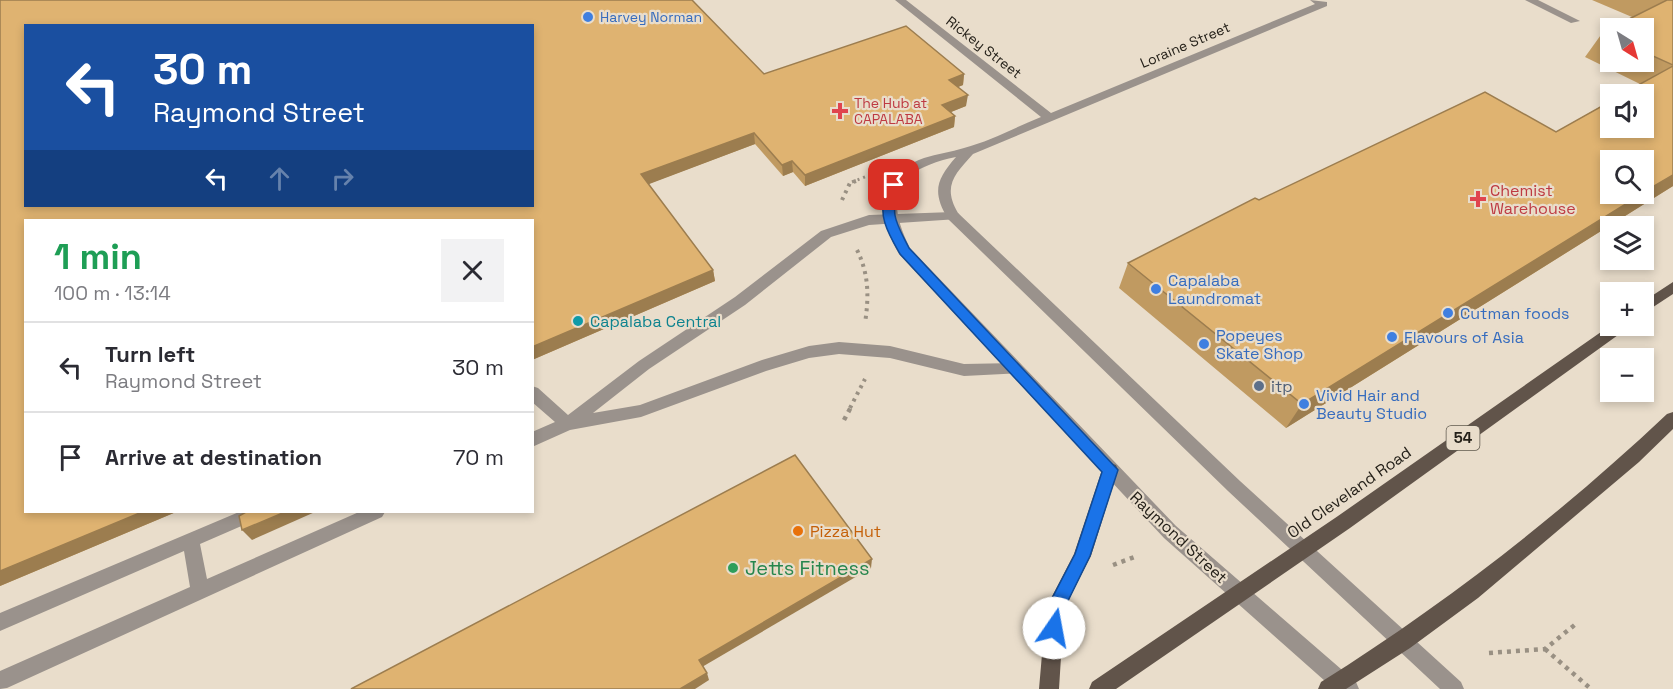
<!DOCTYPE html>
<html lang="en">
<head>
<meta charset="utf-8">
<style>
	body { margin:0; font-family:"Space Grotesk",sans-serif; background:#f2f2f3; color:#2b2b33; height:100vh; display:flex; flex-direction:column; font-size:22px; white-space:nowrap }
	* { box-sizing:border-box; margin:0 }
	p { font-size:20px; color:#7c7c81 }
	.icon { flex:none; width:33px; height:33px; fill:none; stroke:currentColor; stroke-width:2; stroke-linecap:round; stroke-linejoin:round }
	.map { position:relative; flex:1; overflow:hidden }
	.drawer { position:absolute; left:24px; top:219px; width:510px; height:294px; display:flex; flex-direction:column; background:#fff; border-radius:0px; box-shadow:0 3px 9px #0003 }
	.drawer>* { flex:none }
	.top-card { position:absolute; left:24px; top:24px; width:510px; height:183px; border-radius:0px; box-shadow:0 3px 9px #0003; background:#1a4fa0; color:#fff; overflow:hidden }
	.needle { width:39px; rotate:143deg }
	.buttons { position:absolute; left:1600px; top:18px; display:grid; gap:12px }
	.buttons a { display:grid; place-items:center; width:54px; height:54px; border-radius:0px; background:#fff; box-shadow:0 3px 9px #0003; font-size:30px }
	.pin { position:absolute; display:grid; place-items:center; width:51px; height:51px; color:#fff; margin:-26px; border-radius:12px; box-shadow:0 3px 9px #0006 }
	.me { position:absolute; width:66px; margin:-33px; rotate:12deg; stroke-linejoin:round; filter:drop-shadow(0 0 4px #0008) }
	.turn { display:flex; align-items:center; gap:21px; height:126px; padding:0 30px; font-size:27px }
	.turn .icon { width:78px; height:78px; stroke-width:2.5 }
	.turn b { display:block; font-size:42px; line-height:51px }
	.lanes { display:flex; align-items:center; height:57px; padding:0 30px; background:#0003; justify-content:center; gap:30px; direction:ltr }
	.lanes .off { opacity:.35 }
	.round { display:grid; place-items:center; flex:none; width:63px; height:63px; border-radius:0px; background:#f2f2f3 }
	.summary { display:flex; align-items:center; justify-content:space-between; height:102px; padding:0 30px }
	h1 { font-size:36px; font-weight:700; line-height:45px; color:#1e9e55 }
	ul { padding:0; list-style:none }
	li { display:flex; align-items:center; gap:18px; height:90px; padding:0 30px; border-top:2px solid #e1e1e2 }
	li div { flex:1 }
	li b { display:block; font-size:22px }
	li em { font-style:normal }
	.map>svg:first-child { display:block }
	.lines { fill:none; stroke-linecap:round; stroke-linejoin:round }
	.path-far2 { stroke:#999083; stroke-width:3; stroke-dasharray:2 4; stroke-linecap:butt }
	.path-far1 { stroke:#999083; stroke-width:4; stroke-dasharray:3 4.5; stroke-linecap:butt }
	.path { stroke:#999083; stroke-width:4.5; stroke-dasharray:4 5; stroke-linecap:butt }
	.service { fill:#9a928c; fill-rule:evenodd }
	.minor { fill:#9a928c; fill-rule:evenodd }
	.primary { fill:#61544a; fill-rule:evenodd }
	.wall { fill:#c09a61; fill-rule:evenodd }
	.shaded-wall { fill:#9c7d4f }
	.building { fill:#dfb371; stroke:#9c7d4f; stroke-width:1.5; fill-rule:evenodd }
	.route { fill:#1a73e8; stroke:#114b97; stroke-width:1.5 }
	.shop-dot { fill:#3f7fe0; stroke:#e9ddcb; stroke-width:2 }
	.health-dot { fill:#e0444e; stroke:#e9ddcb; stroke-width:2 }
	.culture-dot { fill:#0f9aa8; stroke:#e9ddcb; stroke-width:2 }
	.service-dot { fill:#5c6f8a; stroke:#e9ddcb; stroke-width:2 }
	.food-dot { fill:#e8710a; stroke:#e9ddcb; stroke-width:2 }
	.leisure-dot { fill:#2e9e5b; stroke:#e9ddcb; stroke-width:2 }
	.labels { text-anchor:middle; stroke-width:4.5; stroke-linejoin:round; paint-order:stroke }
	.far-shop-label { font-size:14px; fill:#366cbe; stroke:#e9ddcb; text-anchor:start }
	.far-street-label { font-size:14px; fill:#242019; stroke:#e9ddcb }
	.far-health-label { font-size:14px; fill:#be3a42; stroke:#e9ddcb; text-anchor:start }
	.shield { fill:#e9ddcb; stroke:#5f594e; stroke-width:1.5 }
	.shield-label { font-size:15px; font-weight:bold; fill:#242019 }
	.health-label { font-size:16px; fill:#be3a42; stroke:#e9ddcb; text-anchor:start }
	.shop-label { font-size:16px; fill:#366cbe; stroke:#e9ddcb; text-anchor:start }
	.culture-label { font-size:16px; fill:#0d838f; stroke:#e9ddcb; text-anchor:start }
	.service-label { font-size:16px; fill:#4e5e75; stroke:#e9ddcb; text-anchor:start }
	.street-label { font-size:16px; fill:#242019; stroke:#e9ddcb }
	.food-label { font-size:16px; fill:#c56008; stroke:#e9ddcb; text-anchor:start }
	.near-leisure-label { font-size:20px; fill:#27864d; stroke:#e9ddcb; text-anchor:start }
</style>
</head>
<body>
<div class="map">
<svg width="1673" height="689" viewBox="0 0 1673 689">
	<rect width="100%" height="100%" fill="#e9ddcb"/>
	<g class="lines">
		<path class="path-far2" d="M852 182 867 176"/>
		<g class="path-far1">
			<path d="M842 200 850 183 856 181"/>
			<path d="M857 250C869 274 869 297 865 323"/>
			<path d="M850 408 865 379"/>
		</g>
		<g class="path">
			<path d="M844 420 851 407"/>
			<path d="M1113 565 1137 556"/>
			<path d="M1545 649 1591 689"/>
			<path d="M1489 653 1545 649 1577 623"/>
		</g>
		<g class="service">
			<path d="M1525 0H1538L1580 21 1571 23Z"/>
			<path d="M953 212 958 213 960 216 958 219 869 225 831 237 745 305 649 369 593 413 640 405 762 360 809 346 839 342 890 346 964 364 1016 363 1021 365 1024 369 1021 373 964 376 890 358 839 354 809 358 766 371 641 417 570 430 532 447V432L555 422 532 402V386L538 388 568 415 639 361 735 297 821 231 869 215Z"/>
			<path d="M239 512H254L256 516 253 521 200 544 207 579 359 512H385L382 517 7 688 0 689V671L190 587 184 551 0 631V613Z"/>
		</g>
		<path class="minor" d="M895 0H906L1051 113 1315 4 1310 0 1327 2V6L973 154C955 174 942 186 958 213L1240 481 1461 682 1464 689H1440L1228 491 948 219C932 192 936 180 956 157 898 169 883 195 910 248L1176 526 1356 682 1359 689H1334L1164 538 899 254C876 214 874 176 924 158 937 154 951 152 964 148 990 141 1016 127 1041 117Z"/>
		<g class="primary">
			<path d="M1673 282V294L1644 313V301Z"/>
			<path d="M1611 325 1627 326 1625 330 1350 528 1116 689H1089L1092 682 1338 516Z"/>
			<path d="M1673 412V429L1639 462 1478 598 1410 648 1346 689H1318L1321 682C1445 604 1561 514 1667 414Z"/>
			<path d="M1110 463 1116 465 1118 470 1091 556 1064 609 1059 689H1039L1046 608 1074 554 1102 470 1104 465Z"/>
		</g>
	</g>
	<g class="wall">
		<path d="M0 0 764 74H964L963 85 958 87 966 106 951 112 955 116 954 127 805 186 793 172 783 176 755 144 648 184 713 270 715 281 532 360V220L26 512H176L0 586Z"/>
		<path d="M1592 0H1673V186L1286 428 1119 288 1128 263 1259 200 1556 132 1640 84 1585 57 1603 32 1632 17ZM1611 28H1644V62H1611Z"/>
	</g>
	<g class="shaded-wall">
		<path d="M964 74 963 85 948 91 949 80Z"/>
		<path d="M968 95 966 106 941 116 942 105Z"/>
		<path d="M955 116 954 127 805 186V175Z"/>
		<path d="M754 133 755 144 644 186 641 174Z"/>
		<path d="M792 161 793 172 783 176 782 165Z"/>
		<path d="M1673 175V186L1286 428 1302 404 1642 194H1644V192Z"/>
		<path d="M713 270 715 281 532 360V347Z"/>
		<path d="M142 512H176L0 586V571Z"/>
		<path d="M285 512H315L252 540 242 530Z"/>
		<path d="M872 559 871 568 702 667 699 660Z"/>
		<path d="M707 673 709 680 695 689H680Z"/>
	</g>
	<g class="building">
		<path d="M0 0H692L764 74 906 26 964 74 949 80 968 95 942 105 955 116 805 175 792 161 782 165 754 133 641 174 713 270 532 347V220H26V512H142L0 571ZM26 26H532V206H26Z"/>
		<path d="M1667 0H1673V65L1644 52V28H1611V36L1603 32Z"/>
		<path d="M1673 66V175L1644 192V160H1611V194H1642L1302 404 1128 263 1255 198 1259 200 1485 92 1556 132 1611 101V128H1644V94H1622Z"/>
		<path d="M795 455 872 559 699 660 707 673 680 689H351Z"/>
		<path d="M246 512H285L242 530 239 516Z"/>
	</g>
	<path class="route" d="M894 181 900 185C889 215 896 222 909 248L1118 470 1090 556 1064 609 1060 634 1054 637 1048 634 1045 628 1047 608 1075 554 1102 472 900 254C888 233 877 215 886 191 888 186 888 183 894 181Z"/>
	<g class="shop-dot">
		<circle cx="588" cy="17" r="6"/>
		<circle cx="1156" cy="289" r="6"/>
		<circle cx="1448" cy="313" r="6"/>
		<circle cx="1392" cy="337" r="6"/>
		<circle cx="1204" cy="344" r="6"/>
		<circle cx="1304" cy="404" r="6"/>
	</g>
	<g class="health-dot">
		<path d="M837 102h6v6h6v6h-6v6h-6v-6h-6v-6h6z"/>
		<path d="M1475 190h6v6h6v6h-6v6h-6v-6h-6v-6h6z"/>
	</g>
	<circle class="culture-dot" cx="578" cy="321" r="6"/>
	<circle class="service-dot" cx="1259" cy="386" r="6"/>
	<circle class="food-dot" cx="798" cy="531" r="6"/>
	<circle class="leisure-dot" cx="733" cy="568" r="6"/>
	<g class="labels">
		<g class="far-shop-label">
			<text x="600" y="22">Harvey Norman</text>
		</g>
		<g class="far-street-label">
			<text transform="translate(1185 45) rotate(-23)" y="5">Loraine Street</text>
			<text transform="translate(984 47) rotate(38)" y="5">Rickey Street</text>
		</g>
		<g class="far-health-label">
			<text x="854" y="108">The Hub at<tspan x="854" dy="16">CAPALABA</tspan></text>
		</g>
		<rect class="shield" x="1446.5" y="426" width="33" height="24" rx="4.5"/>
		<g class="shield-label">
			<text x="1463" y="443">54</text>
		</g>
		<g class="health-label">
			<text x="1490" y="196">Chemist<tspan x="1490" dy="18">Warehouse</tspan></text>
		</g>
		<g class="shop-label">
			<text x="1168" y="286">Capalaba<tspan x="1168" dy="18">Laundromat</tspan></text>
			<text x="1460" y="319">Cutman foods</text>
			<text x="1216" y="341">Popeyes<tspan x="1216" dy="18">Skate Shop</tspan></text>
			<text x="1404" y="343">Flavours of Asia</text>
			<text x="1316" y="401">Vivid Hair and<tspan x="1316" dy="18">Beauty Studio</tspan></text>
		</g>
		<g class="culture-label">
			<text x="590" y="327">Capalaba Central</text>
		</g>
		<g class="service-label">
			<text x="1271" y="392">itp</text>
		</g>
		<g class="street-label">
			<text transform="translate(1349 492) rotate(-35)" y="6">Old Cleveland Road</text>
			<text transform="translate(1179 537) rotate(43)" y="6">Raymond Street</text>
		</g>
		<g class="food-label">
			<text x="810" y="537">Pizza Hut</text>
		</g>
		<g class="near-leisure-label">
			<text x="745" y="575">Jetts Fitness</text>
		</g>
	</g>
</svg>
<div class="buttons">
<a><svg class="needle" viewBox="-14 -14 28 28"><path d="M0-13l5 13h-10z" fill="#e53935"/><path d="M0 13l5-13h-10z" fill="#7c7c81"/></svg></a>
<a><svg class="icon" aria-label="sound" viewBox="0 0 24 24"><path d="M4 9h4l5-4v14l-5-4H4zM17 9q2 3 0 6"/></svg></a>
<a><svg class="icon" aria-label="search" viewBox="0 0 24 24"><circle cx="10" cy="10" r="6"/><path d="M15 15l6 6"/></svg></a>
<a><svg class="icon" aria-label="layers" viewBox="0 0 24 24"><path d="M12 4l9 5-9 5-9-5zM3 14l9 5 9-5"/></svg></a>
<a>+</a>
<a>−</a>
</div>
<div class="pin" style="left:894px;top:185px;background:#d93025"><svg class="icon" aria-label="arrive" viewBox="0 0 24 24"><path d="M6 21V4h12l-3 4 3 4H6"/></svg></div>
<svg class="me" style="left:1054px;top:628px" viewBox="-20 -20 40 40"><circle r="19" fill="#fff"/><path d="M0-13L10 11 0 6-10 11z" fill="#1a73e8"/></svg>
<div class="top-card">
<div class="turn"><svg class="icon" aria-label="left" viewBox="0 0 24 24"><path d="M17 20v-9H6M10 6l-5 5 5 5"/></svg><div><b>30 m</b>Raymond Street</div></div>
<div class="lanes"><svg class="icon" aria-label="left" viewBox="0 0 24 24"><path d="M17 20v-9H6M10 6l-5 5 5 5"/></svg><svg class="icon off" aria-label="ahead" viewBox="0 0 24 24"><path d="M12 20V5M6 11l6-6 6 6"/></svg><svg class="icon off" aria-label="right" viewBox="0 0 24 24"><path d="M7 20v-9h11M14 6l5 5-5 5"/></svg></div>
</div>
<section class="drawer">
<div class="summary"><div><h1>1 min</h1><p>100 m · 13:14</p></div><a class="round"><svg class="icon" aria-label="close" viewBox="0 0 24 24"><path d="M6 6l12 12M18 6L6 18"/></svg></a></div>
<ul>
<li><svg class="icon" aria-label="left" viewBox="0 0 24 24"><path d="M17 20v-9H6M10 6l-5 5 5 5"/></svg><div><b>Turn left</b><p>Raymond Street</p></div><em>30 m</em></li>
<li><svg class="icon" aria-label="arrive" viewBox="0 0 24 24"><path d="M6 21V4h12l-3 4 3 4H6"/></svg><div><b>Arrive at destination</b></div><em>70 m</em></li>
</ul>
</section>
</div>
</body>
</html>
